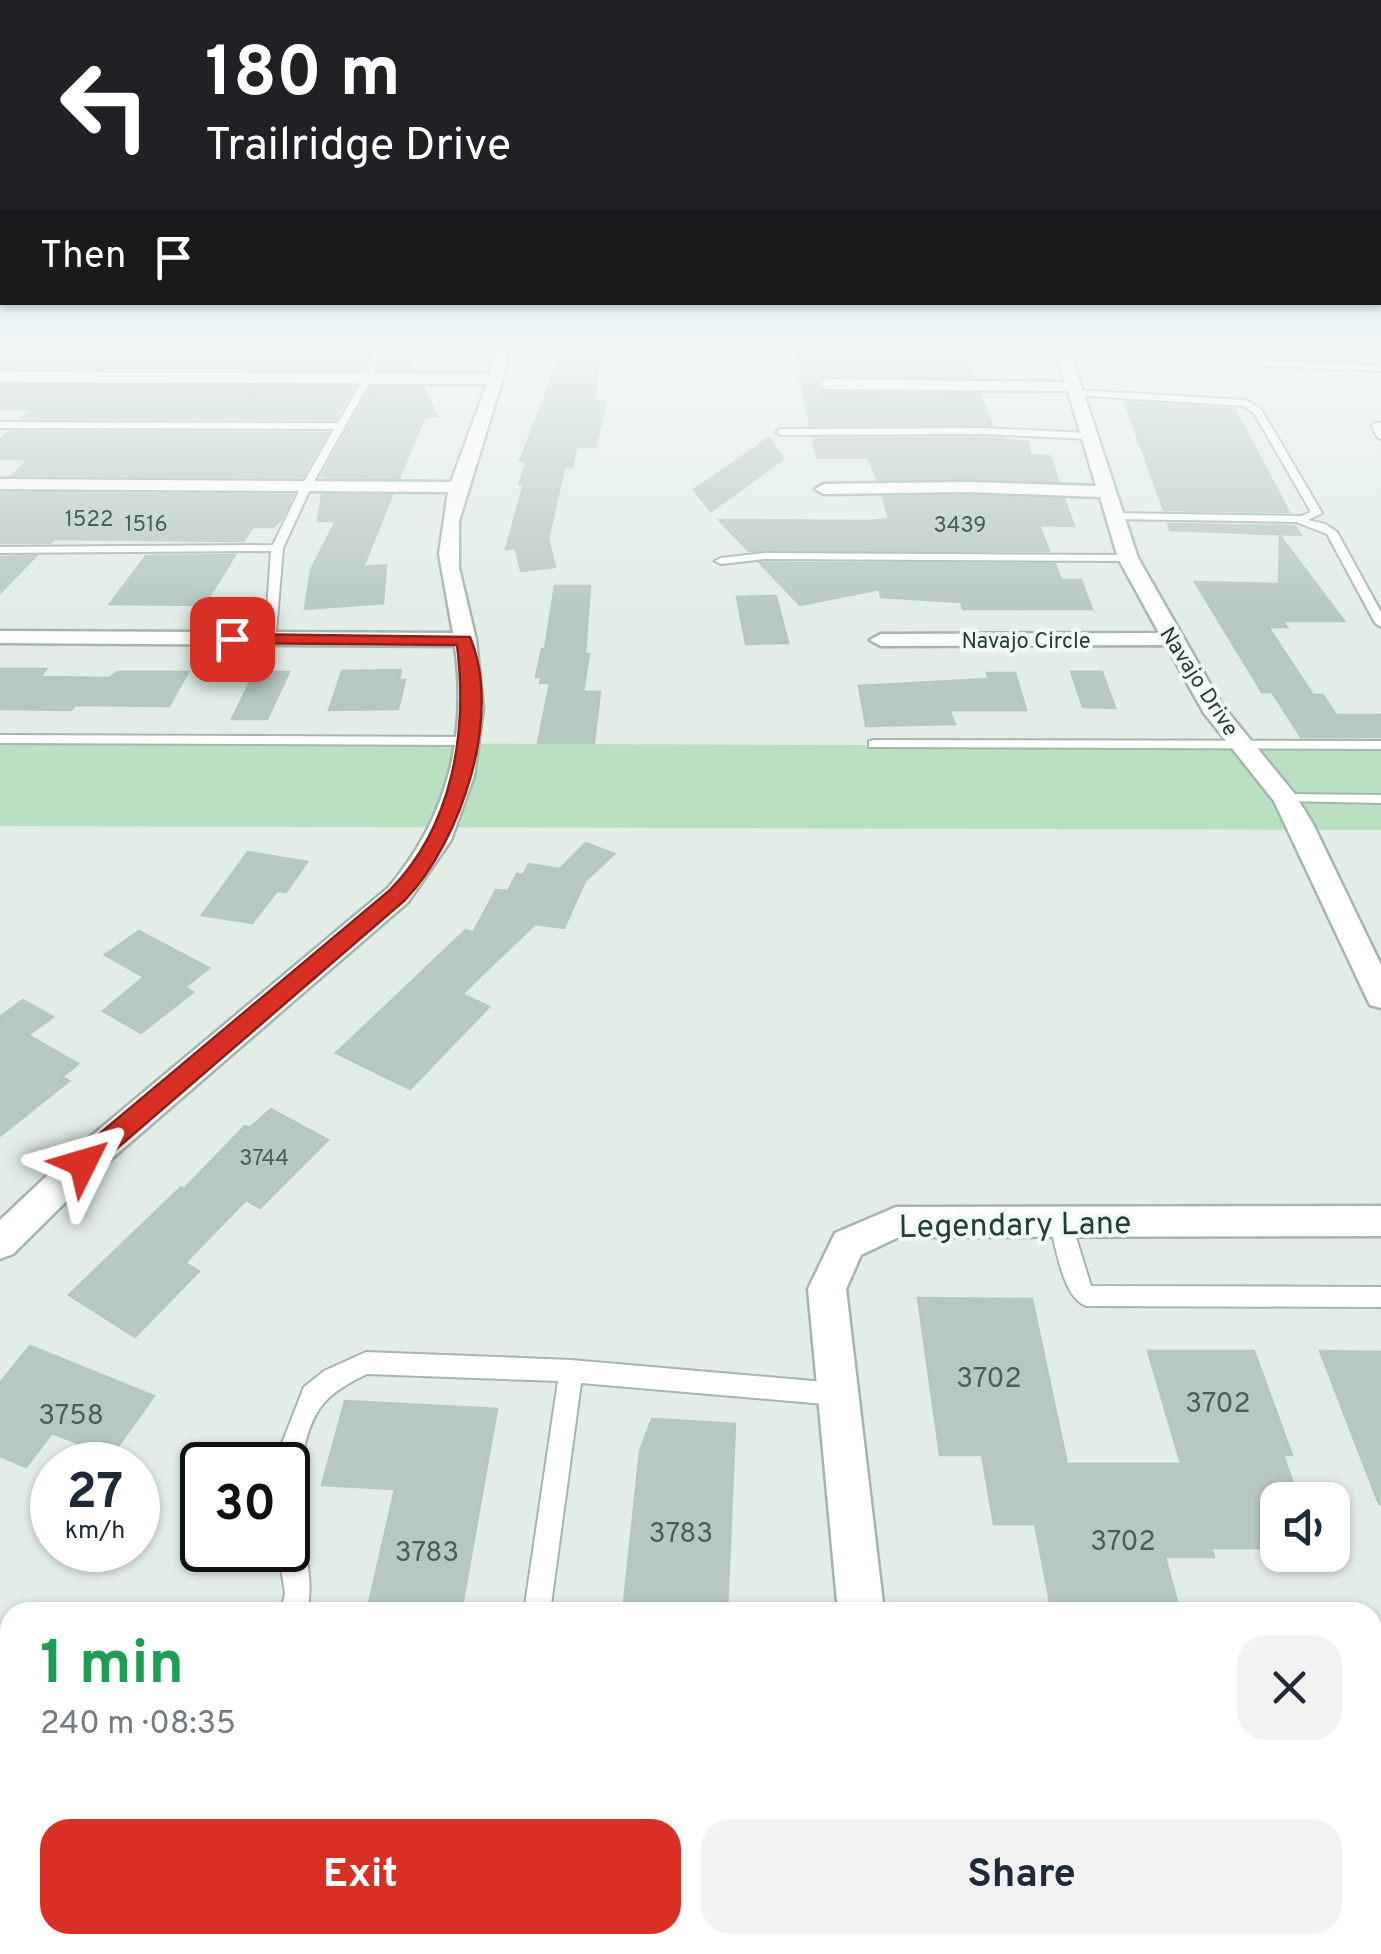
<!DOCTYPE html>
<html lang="en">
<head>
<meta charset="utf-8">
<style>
	body { margin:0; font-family:Overpass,sans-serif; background:#f2f2f3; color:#1f2937; height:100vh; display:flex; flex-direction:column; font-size:38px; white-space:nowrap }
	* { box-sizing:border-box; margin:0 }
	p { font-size:32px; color:#747a83 }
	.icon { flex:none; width:55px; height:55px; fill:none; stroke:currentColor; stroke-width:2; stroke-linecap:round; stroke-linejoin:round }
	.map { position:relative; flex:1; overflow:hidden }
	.panel { position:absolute; left:0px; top:1602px; width:1382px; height:352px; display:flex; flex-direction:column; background:#fff; border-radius:30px 30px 0 0; box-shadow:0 2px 8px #0004 }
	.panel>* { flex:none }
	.top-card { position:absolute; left:0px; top:0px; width:1382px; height:305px; box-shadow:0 2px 8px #0004; background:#202124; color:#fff; overflow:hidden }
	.controls { position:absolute; left:1260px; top:1482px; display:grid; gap:20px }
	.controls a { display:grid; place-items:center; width:90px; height:90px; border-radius:20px; background:#fff; box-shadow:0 2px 8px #0004; font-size:50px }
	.speed { position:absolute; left:30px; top:1442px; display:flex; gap:20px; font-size:50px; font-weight:700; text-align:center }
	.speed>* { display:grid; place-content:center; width:130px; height:130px; border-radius:50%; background:#fff; box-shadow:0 2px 8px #0004; line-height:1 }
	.speed small { font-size:25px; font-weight:400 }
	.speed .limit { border:5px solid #111; border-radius:15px; background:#fff; color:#111 }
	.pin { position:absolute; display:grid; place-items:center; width:85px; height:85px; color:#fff; margin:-42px; border-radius:20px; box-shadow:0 5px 15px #0006 }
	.me { position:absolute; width:110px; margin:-55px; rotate:50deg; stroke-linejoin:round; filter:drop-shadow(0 0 8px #0008) }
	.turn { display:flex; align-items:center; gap:35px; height:210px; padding:0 40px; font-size:45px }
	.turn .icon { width:130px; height:130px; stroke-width:2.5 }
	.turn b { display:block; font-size:70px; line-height:85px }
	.then { display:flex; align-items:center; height:95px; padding:0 40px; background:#0003; gap:20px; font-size:38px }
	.round { display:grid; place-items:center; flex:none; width:105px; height:105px; border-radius:30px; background:#f2f2f3 }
	.overview { display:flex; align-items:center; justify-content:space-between; height:170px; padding:0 40px }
	h1 { font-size:60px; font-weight:700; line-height:75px; color:#1e9e55 }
	.button { display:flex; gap:20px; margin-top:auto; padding:20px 40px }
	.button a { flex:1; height:115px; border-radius:30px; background:#d93025; color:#fff; font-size:40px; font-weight:700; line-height:115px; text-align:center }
	.button a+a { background:#f2f2f3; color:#1f2937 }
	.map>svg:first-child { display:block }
	.green { fill:#b9e0c1 }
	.building { fill:#b7c8c0; stroke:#b4c8be; stroke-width:2.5 }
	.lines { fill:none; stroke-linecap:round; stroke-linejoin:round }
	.service-casing { stroke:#a4b6ae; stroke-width:4 }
	.minor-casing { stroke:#a4b6ae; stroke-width:5 }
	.service { fill:#fff; fill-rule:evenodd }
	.minor { fill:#fff; fill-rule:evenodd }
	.route { fill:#d93025; stroke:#8d1f18; stroke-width:2.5 }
	.labels { text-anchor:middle; stroke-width:8; stroke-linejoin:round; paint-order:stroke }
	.number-label { font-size:22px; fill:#466258 }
	.far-street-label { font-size:22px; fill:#204035; stroke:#f3f9f6 }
	.near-number-label { font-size:28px; fill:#466258 }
	.near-street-label { font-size:32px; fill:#204035; stroke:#f3f9f6 }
</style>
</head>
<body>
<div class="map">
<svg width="1381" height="1954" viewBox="0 0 1381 1954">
	<rect width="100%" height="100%" fill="#e2ede7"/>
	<path class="green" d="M0 742 1381 747V830L0 826Z"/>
	<g class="building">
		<path d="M564 346H598L595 401H606L595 447H576L572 467H564L548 539 555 567 521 571 516 548 506 549 524 484H519L527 461H520Z"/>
		<path d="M265 347 370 348 363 370 0 368V350Z"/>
		<path d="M857 347 963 351 974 377 827 375 817 381V387L827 393 980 394 992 425H810L795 349Z"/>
		<path d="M386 348H403L414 370H379Z"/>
		<path d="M0 386 354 387 336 419 23 418 34 409H0Z"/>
		<path d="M371 387H423L437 416 424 418 399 478 325 477 326 470 321 477Z"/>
		<path d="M1125 402 1234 409 1289 512 1164 510Z"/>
		<path d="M9 432 328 433 302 477 13 475 29 459H0V440Z"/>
		<path d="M769 438 783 459 711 511 694 490Z"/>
		<path d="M983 438 1028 442 1030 455 1050 456 1058 481 878 480 868 457H817L813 439Z"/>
		<path d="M0 493 293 495 281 520 273 527H253L243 541 54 539 50 543H0Z"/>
		<path d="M322 495H392L363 567 386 565 383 603 305 609 311 570 336 521H318Z"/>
		<path d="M967 496 1064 499 1074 526 1039 525 1049 551H749L719 520 870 521 889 519 883 497Z"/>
		<path d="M1168 524 1295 526 1301 535 1170 530Z"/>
		<path d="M1280 536 1344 621H1282L1287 627H1268L1313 695H1323L1336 715H1381V737H1301L1272 692H1262L1195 582 1279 584Z"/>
		<path d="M235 555 204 605 110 604 146 556Z"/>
		<path d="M36 556 0 593V557Z"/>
		<path d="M760 563 1055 564 1061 580H1081L1092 609H963L961 602 881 597 880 589 800 605Z"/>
		<path d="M555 586H590L585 654H589L583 692H600L594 743H538L550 683H540L542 677H536L542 649H545Z"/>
		<path d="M776 596 788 643 746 644 737 597Z"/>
		<path d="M0 669H46L40 677 109 678 118 672H188L169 706 75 705 71 710 0 709Z"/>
		<path d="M401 670 399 680H405L398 709 329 710 342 671Z"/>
		<path d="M255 672H289L267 719H232Z"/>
		<path d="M1071 672H1102L1115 708 1083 707Z"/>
		<path d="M987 673H1015L1026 710H949L955 724 866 726 859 686 989 679Z"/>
		<path d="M586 843 614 854 585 881 564 928 535 924 462 994 489 1007 410 1089 336 1053 466 930 473 933 496 890 508 891 517 874 523 875 529 864 560 869Z"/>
		<path d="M248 852 307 862 286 892 277 891 252 923 202 915Z"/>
		<path d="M139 931 209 968 185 987 193 992 141 1033 103 1011 144 977 105 955Z"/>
		<path d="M23 1000 53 1017 28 1035 78 1064 62 1077 69 1081 0 1136V1017Z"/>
		<path d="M271 1109 328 1140 260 1208 246 1200 185 1263 199 1271 135 1337 69 1295 181 1187 184 1189 245 1126 250 1128Z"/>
		<path d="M918 1298 1032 1299 1067 1464H1181L1148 1351H1254L1292 1455H1283L1299 1500H1278V1548H1211L1214 1557H1165L1180 1612H1052L1035 1524H994L982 1455H940Z"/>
		<path d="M30 1346 154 1396 111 1456 52 1433 26 1467 0 1456V1383Z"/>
		<path d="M1320 1351 1381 1352V1503L1379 1504Z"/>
		<path d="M345 1401 497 1409 461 1612H367L395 1489 322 1485Z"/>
		<path d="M652 1419 735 1424 727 1612H623L640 1451Z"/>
	</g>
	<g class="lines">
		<defs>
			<g id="service">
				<path d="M375 346H383L372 378 312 485 283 548 275 643 265 640 271 551 0 553V547L273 545 302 485 334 429 0 428V422L338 423 364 378Z"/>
				<path d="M1250 346H1258L1268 361 1381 365V371L1265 366Z"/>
				<path d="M1373 346H1381V354Z"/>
				<path d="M1076 390 1246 400 1261 409 1322 513 1308 520 1325 524 1337 532 1381 612V627L1375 623 1327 534 1296 522 1113 519 1108 516 1113 513 1301 516 1311 512 1254 413 1244 406 1073 395Z"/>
				<path d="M1376 423H1381V439L1378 438 1371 426Z"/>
				<path d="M983 428 1088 433 1093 436 1088 439 983 434 781 435 776 432 781 429Z"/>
				<path d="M765 553 1128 555 1134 558 1128 561 765 559 721 564 715 561 721 558Z"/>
				<path d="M0 735 470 737 477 741 470 745 0 743Z"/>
				<path d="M874 740 1381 741V749L869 747V741Z"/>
				<path d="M1285 794 1381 795V803L1280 801V795Z"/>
				<path d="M1060 1212 1067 1215 1071 1221 1091 1286 1381 1287V1307L1086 1306C1062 1297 1056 1245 1049 1221L1053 1215Z"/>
				<path d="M366 1352 571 1360 836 1383 844 1386 848 1394 844 1402 836 1405 581 1383 550 1612H524L558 1381 367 1374C327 1393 313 1407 303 1452 301 1464 301 1474 297 1485L288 1488V1465H277L279 1451 304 1387 324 1371Z"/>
				<path d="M288 1523 297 1527C308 1552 313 1586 307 1612H281L285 1593 278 1550H288Z"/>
				<path d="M136 1945H170L166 1954H132Z"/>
				<path d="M474 1945H506L505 1954H473Z"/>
			</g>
			<g id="minor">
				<path d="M494 346H508L506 368 459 521V568L476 640 483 708 474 776 451 840 408 902 95 1173 13 1254 0 1259V1220L71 1153 388 888C447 819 468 736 455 646L0 643V631L453 633 439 554 448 492 0 489V479L451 482 487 384 0 382V372L489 374Z"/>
				<path d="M1054 346H1068L1138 558 1222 705 1294 793 1313 824 1381 965V1008L1370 1005 1366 997 1274 801 1204 713 1166 645 881 646 870 640 881 634 1159 633 1118 558 1100 497 967 492 824 494 815 489 824 484 967 482 1096 486 1068 391 827 389 819 384 827 379 1065 382Z"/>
				<path d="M1381 1206V1236L899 1237 861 1255 846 1289 884 1612H838L808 1289 835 1233 896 1207Z"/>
				<path d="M860 1945H914L915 1954H861Z"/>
			</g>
		</defs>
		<use href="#service" class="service-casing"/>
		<use href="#minor" class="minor-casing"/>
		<use href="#service" class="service"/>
		<use href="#minor" class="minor"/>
	</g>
	<linearGradient id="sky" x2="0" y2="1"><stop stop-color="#81bfe1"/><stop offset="0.56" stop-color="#f2f7f4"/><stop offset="1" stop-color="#f2f7f4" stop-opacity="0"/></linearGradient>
	<rect width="1381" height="619" fill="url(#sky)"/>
	<path class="route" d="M232 634 470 637C503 716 461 841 405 900L92 1170 83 1173 74 1170 70 1163 74 1155 390 890C453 826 468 732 457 645L226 643 224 639Z"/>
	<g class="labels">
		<g class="number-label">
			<text x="89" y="526">1522</text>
			<text x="146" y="531">1516</text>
			<text x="960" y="532">3439</text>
			<text x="264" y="1165">3744</text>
		</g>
		<g class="far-street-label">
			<text x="1026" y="648">Navajo Circle</text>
			<text transform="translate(1200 681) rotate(57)" y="8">Navajo Drive</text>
		</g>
		<g class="near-number-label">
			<text x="989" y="1387">3702</text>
			<text x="1218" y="1412">3702</text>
			<text x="71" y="1424">3758</text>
			<text x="681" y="1542">3783</text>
			<text x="1123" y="1550">3702</text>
			<text x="427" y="1561">3783</text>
		</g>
		<g class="near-street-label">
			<text transform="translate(1015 1224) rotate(-1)" y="11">Legendary Lane</text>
		</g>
	</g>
</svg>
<div class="controls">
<a><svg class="icon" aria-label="sound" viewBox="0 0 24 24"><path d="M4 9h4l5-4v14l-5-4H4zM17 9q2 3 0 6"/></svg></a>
</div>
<div class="speed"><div>27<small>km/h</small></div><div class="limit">30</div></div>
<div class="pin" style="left:232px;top:639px;background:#d93025"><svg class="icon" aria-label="arrive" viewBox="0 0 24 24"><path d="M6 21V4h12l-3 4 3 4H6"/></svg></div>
<svg class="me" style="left:83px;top:1163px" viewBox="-20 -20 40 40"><path d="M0-17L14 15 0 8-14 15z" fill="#d93025" stroke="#fff" stroke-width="4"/></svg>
<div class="top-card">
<div class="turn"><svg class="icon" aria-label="left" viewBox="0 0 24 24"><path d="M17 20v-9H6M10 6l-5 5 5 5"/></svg><div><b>180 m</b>Trailridge Drive</div></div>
<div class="then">Then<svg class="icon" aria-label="arrive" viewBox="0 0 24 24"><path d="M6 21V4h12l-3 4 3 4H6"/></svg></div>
</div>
<section class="panel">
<div class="overview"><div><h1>1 min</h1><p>240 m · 08:35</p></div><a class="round"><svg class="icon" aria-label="close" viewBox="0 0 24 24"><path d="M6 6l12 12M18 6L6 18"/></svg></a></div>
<div class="button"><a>Exit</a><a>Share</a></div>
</section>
</div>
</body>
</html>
